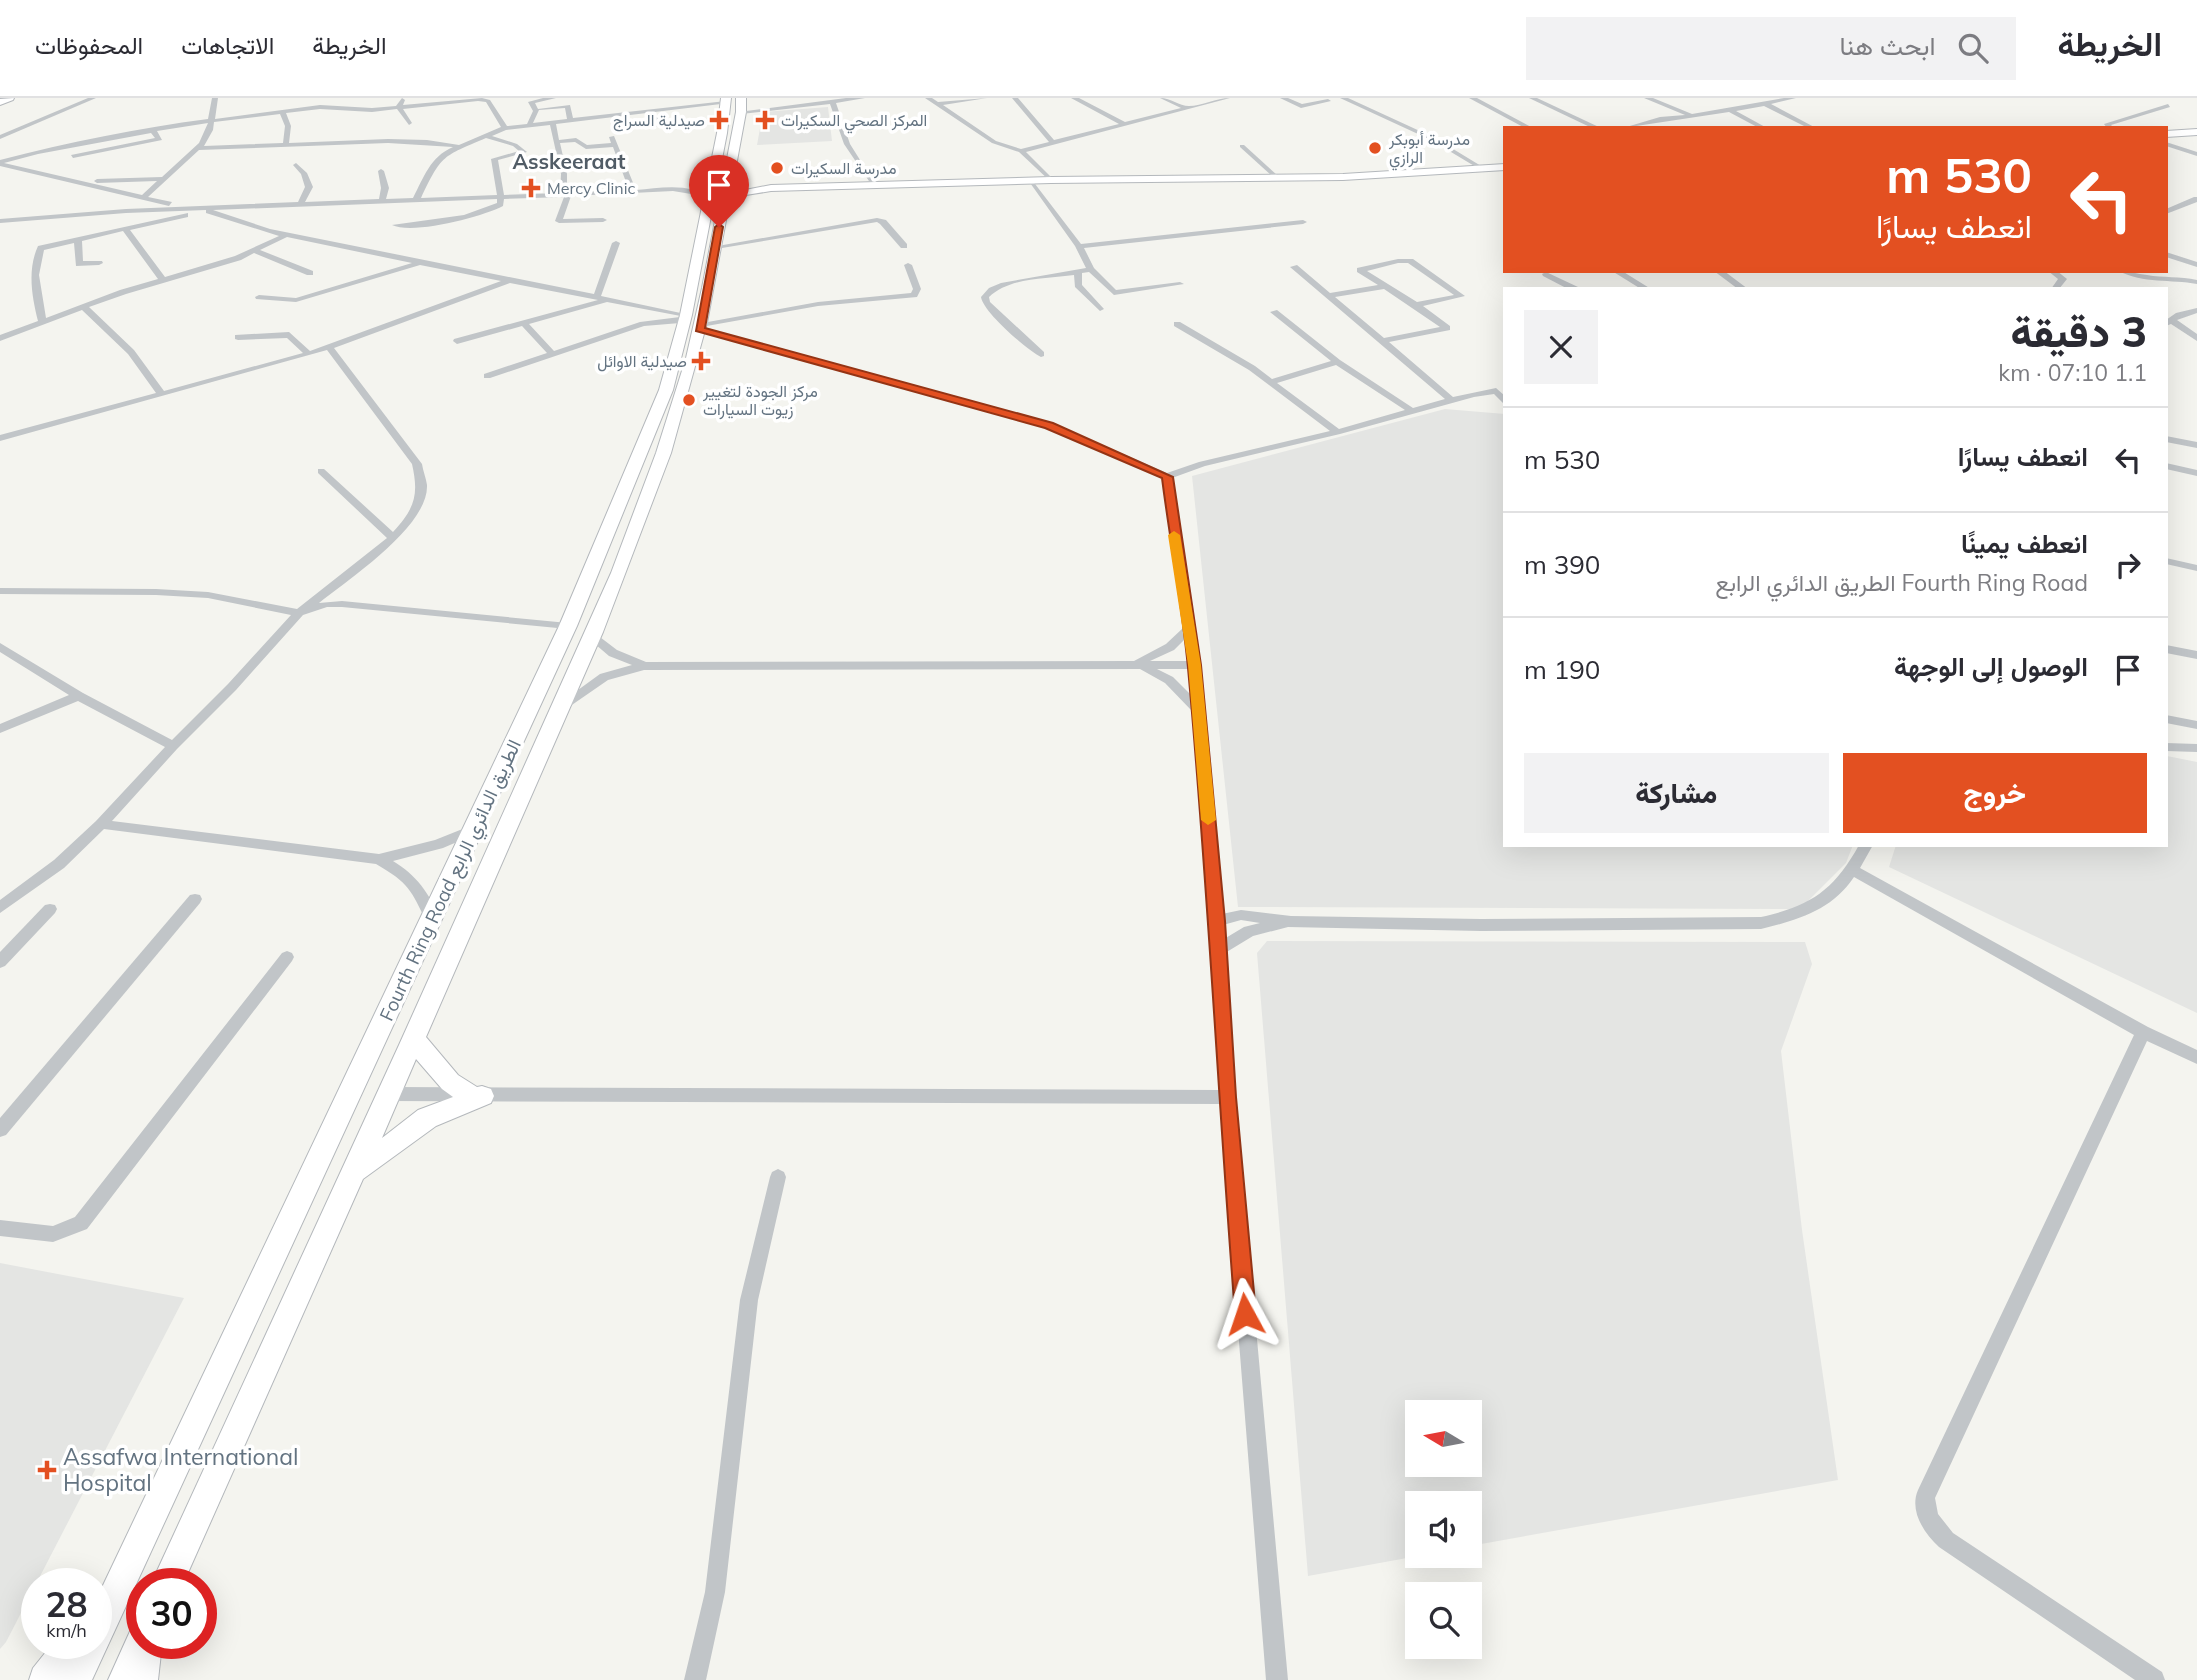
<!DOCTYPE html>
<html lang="ar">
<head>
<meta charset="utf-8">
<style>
	body { margin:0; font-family:Mulish,Vazirmatn,sans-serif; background:#f2f2f3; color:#2b2b33; direction:rtl; height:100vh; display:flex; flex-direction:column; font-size:26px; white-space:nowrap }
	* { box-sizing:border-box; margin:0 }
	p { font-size:23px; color:#7c7c81 }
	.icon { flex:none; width:38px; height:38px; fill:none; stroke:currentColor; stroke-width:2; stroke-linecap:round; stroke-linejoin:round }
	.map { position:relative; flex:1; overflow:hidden; direction:ltr }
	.sheet { position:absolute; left:1503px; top:189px; width:665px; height:560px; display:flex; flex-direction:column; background:#fff; border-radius:0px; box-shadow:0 7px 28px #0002; direction:rtl }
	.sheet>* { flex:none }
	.top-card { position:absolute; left:1503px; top:28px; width:665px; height:147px; border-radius:0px; box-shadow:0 7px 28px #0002; direction:rtl; background:#e35021; color:#fff; overflow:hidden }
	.needle { width:46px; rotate:280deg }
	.tools { position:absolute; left:1405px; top:1302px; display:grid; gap:14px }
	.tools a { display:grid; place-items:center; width:77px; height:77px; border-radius:0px; background:#fff; box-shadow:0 7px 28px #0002; font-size:35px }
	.speed { position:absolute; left:21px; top:1470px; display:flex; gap:14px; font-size:35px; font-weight:700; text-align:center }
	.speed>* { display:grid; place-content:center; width:91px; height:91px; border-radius:50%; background:#fff; box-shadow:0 7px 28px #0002; line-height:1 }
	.speed small { font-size:18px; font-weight:400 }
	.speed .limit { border:10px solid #d22; background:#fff; color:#111 }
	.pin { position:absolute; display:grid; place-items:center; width:60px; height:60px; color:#fff; margin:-72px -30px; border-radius:50% 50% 50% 0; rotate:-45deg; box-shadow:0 0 7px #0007 }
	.pin .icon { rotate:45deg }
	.me { position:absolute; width:77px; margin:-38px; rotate:355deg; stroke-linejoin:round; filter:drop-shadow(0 0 5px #0008) }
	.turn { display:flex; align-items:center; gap:24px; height:147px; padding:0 21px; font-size:32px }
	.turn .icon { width:91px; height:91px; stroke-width:2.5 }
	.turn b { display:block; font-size:49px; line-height:60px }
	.round { display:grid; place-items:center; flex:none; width:74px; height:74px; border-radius:0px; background:#f2f2f3 }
	.overview { display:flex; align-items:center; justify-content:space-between; height:119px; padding:0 21px }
	h1 { font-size:42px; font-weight:800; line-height:52px }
	.cta { display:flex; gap:14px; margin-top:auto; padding:14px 21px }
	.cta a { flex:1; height:80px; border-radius:0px; background:#e35021; color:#fff; font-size:28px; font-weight:800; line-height:80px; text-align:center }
	.cta a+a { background:#f2f2f3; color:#2b2b33 }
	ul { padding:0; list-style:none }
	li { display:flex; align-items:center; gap:21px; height:105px; padding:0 21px; border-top:2px solid #e1e1e2 }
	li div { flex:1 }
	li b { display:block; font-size:26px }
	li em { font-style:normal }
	header { display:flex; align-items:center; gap:42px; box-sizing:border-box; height:98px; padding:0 35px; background:#fff; border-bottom:2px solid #e1e1e2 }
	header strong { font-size:33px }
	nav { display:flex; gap:38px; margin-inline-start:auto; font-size:24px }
	.search { width:490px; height:63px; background:#f2f2f3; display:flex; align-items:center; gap:18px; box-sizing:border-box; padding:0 24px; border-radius:0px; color:#7c7c81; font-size:26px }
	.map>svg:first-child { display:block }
	.built { fill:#e4e5e3; fill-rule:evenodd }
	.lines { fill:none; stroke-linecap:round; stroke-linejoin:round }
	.secondary-casing { stroke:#b4b8bc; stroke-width:2 }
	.primary-casing { stroke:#b4b8bc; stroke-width:2 }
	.minor { fill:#c1c5c8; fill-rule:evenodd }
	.secondary { fill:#fff; fill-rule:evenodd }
	.primary { fill:#fff; fill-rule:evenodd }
	.route { fill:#e35021; stroke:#943415; stroke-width:2 }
	.slow { fill:#f59e0b }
	.poi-dot { fill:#e35021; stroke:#fff; stroke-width:2.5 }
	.labels { text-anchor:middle; stroke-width:7; stroke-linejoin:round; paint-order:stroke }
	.far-poi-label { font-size:16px; fill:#637381; stroke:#fff; text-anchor:start }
	.street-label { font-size:19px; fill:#637381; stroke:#fff }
	.far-district-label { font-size:21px; font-weight:bold; fill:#515c66; stroke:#fff }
	.near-poi-label { font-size:23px; fill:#637381; stroke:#fff; text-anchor:start }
</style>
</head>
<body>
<header>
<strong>الخريطة</strong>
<div class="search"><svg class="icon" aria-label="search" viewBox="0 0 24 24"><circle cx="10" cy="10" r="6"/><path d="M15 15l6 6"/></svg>ابحث هنا</div>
<nav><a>الخريطة</a><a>الاتجاهات</a><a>المحفوظات</a></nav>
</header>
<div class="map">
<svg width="2197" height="1582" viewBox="0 0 2197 1582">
	<rect width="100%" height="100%" fill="#f4f4ef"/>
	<g class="built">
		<path d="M828 9 832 43 757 47 763 14Z"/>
		<path d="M1445 311 1505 316V747H1853L1846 765 1800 811 1238 809 1192 378Z"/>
		<path d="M2167 658 2197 664V915L1889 769 1896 747H2166Z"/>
		<path d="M1267 843 1805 844 1812 866 1781 953 1802 1132 1838 1382 1470 1448V1405H1418V1458L1308 1478 1257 855ZM1470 1314V1367H1418V1314Z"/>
		<path d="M0 1165 184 1200 6 1544 0 1551Z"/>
	</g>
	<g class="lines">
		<defs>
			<g id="secondary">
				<path d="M14 0 13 2 0 7V1Z"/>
				<path d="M2197 31V37L2166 39V33Z"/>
				<path d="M1505 66V72L1343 82 1051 85 771 93 746 97 727 111 718 109 740 93 771 87 1051 79 1343 76Z"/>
			</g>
			<g id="primary">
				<path d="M721 0H731L727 35 692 217 673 292 577 528 92 1582H29L33 1570 53 1545H96V1502L559 528 659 292 680 217 717 35Z"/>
				<path d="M736 0H746V14L707 225 671 355 603 534 426 939 458 977 477 989 482 988 491 991 494 998 491 1005 436 1028 363 1081 183 1486H151L399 947 611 475 656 355 686 260 702 190 736 14ZM416 961 442 991 453 999 418 1012 382 1040Z"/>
				<path d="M142 1526V1545L162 1546 158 1582H108L131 1531Z"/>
			</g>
		</defs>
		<use href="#secondary" class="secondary-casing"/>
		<use href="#primary" class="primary-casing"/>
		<g class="minor">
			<path d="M88 0H96L0 41V37Z"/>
			<path d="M212 0H218L215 21 320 7 372 10 396 8 402 0 405 2 403 7 482 0 490 2 507 28 527 26 533 13 528 4 543 0H556L535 5 538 11 570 7 573 20 726 3 729 5 556 26 559 42 576 40 587 47 611 45 609 39 614 38 636 92C661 90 692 83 712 103L708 105 691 96 673 93 571 98 563 121 603 120 607 122 603 124 559 125 555 123 564 99 504 101 503 108C482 119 413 137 392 127L464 117 497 105V101L213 112 270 131 594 196 612 145 616 143 620 145 601 198 690 217 686 219 607 204 529 226 554 253 640 224 680 219 684 222 680 225 644 228 490 280H484V276L547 255 522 228 457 246 453 243 454 241 598 202 510 185 334 250 422 366C423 373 426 380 427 387 429 428 349 481 319 505L342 503 568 525 574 528 568 531 342 509H327L303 517 236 592 177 651 112 723 379 756 435 742 475 726 480 728 482 731 480 734 443 750 393 763C416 777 430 795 439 821L437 825H427C411 792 409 785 376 766L104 731 64 770 0 815V802L54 762 96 723 165 649 78 603 0 635V626L69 597 0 554V545L83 595 172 642 228 586 291 517 208 500 156 497 0 496V490L156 491 208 494 297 511 387 440 318 375V371H324L393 434C415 410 419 397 412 366L327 252 0 343V337L156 295 128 256 82 212 0 243V237L38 223C32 199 27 172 38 148L188 115V119L130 132 165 179 235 158 279 138 206 115V112L126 115 0 125V121L126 111 298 104 305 89 301 76 293 67 296 65 307 75 313 89 305 104 379 101 381 90 378 73 381 71 384 73 389 90 386 101 413 100C424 79 430 59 453 49L388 45 199 52 148 99 172 104 169 108 0 68V62C69 44 139 30 208 21ZM478 3 486 4 501 29 459 47 427 42 388 41 289 45 291 28 286 15 320 11 372 14 397 11 409 27 412 25 403 11ZM565 10 567 21 533 25 539 12ZM280 16 285 28 283 45 204 48 213 32 214 24ZM208 25 199 45 162 79 97 81 94 83 97 85 157 83 142 97 4 65 38 56 151 35 155 40 71 57 73 60 162 42 157 33ZM550 27 561 76 560 95 504 97 498 62 527 54 517 46 492 38 506 32ZM486 40 513 48 519 53 491 61 497 97 421 100C442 56 442 59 486 40ZM575 44 586 51 613 49 629 92 567 94V76L560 45ZM123 133 158 181 120 192 46 220 39 177 44 152 74 145 76 168 99 167 103 165 102 163H83L82 143ZM287 139 412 165 296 200 259 197 255 199 256 201 296 204 420 167 501 183 310 253 289 234 235 237V241L238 242 287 240 303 255 164 293 134 252 89 209 126 196 241 162 254 155 307 177H313V173L260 152Z"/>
			<path d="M846 0H865L836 5 850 46 877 89H873L844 46 830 6 741 16 738 14Z"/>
			<path d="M925 0H932L938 4 987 0 943 7 996 43 1021 51 1049 44 1012 0H1018L1054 42 1119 26 1071 0H1079L1125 24 1181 10 1160 0C1171 0 1179 8 1189 8 1202 8 1216 0 1230 0L1026 54 1053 81 1051 84 1019 54 992 45Z"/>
			<path d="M1280 0H1288L1302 6 1328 1 1331 3 1301 10Z"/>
			<path d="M1340 0H1348L1435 40 1486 71 1481 72 1431 42Z"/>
			<path d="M1469 0H1477L1533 30H1525Z"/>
			<path d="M1529 0H1537L1601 30H1592Z"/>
			<path d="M1644 0H1653L1692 16 1784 0H1796L1771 6 1816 30H1808L1764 8 1736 13 1767 30H1759L1729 14 1623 30 1660 19 1685 17Z"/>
			<path d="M2168 6 2170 9 2111 27 2114 30H2107L2104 26Z"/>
			<path d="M667 17 669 20 655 23 657 29 652 30 649 21Z"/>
			<path d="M2166 44 2197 54V58L2166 48Z"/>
			<path d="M1240 47H1244L1277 77V79H1273L1240 49Z"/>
			<path d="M1028 82H1032L1081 146 1303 122 1307 124 1303 126 1084 150 1094 170 1116 192 1180 184 1184 186 1114 197 1089 174 1082 175V187L1104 211 1100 213 1075 189 1074 177C1047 181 1010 179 989 199L990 204 1044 254V258L1041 259C1027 252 983 214 981 199L989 190 1001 185 1086 170 1075 148Z"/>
			<path d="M2194 99H2197V104L2166 116V111Z"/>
			<path d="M877 120 886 122 907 146V150H901L880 126 877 124 716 151 712 149Z"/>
			<path d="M2166 154 2197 164V169L2166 159Z"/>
			<path d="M1398 161H1413L1465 198 1423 208 1450 228V232L1389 244 1453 299 1496 290 1505 298V307L1494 296 1474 299 1340 336 1205 368 1172 380 1200 567 1222 816 1241 812 1291 818 1481 821 1761 819C1811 808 1834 792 1859 747H1873L1860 770 2148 929 2197 952V966L2147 943 1935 1400 1938 1416 1953 1435 2162 1574 2165 1582H2135L1939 1449C1924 1435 1909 1413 1918 1392L2134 937 1854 779C1832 812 1798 822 1761 831L1481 833 1288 829 1253 838 1225 855 1235 999 1288 1582H1266L1220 1006 389 1003 383 1001 381 996 383 991 389 989 1219 992 1203 737 1192 613 1165 585 1140 571 644 572 608 582 566 611H558L556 608 600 576 632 567 609 558 588 540V534L592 533 617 552 646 564 1134 563 1166 546 1183 530 1162 380 1046 329 697 233V229L1052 325 1167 375 1199 364 1330 333 1249 272 1174 228V224H1180L1255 268 1272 281 1331 263 1270 214 1277 212 1340 262 1413 310 1445 301 1290 169 1297 167 1330 195 1378 187 1357 174V170ZM1398 165H1408L1454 197 1417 204 1367 173ZM1384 191 1440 229 1384 240 1335 199ZM1336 267 1405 312 1339 331 1277 285ZM1185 541 1188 563H1150L1174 552ZM1157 571H1188L1191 597 1173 579ZM1241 822 1260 825 1244 829 1224 841 1223 827Z"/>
			<path d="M908 165 912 167 921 191 917 199 818 208 701 229 697 226 818 204 911 195 913 191 904 167Z"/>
			<path d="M1612 173H1622L1651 191H1641Z"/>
			<path d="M1714 173H1724L1748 191H1738Z"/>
			<path d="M2048 173H2057L2067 181 2059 191H2051L2058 181Z"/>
			<path d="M2119 173C2129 173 2137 176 2147 177 2163 180 2180 178 2197 182V186C2171 181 2143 186 2119 173Z"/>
			<path d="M1546 174 1578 189 1579 191H1568L1543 178 1542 176Z"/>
			<path d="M2197 210V215L2177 222 2197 236V243L2171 226 2166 228V222L2176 215Z"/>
			<path d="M2166 338 2197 344V350L2166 344Z"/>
			<path d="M2166 365 2197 372V378L2166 371Z"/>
			<path d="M2166 460 2197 467V473L2166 466Z"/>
			<path d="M2166 547 2197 553V561L2166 555Z"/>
			<path d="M2166 617 2197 623V631L2166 625Z"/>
			<path d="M2166 645 2197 646V654L2166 653Z"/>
			<path d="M195 796 200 797 202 801 200 805 6 1037 0 1039V1020L190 797Z"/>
			<path d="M50 806 55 807 57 811 55 815 5 868 0 870V854L45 807Z"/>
			<path d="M287 853 292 855 294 859 292 863 87 1131 53 1144 0 1138V1122L53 1128 75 1119 282 855Z"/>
			<path d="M778 1071 784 1074 786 1079 758 1202 725 1494 706 1582H684L705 1494 740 1202 770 1079 772 1074Z"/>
		</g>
		<use href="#secondary" class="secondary"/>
		<use href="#primary" class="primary"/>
	</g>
	<path class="route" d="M719 126 723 129 705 230 1053 325 1173 379 1201 567 1225 823 1236 999 1256 1216 1253 1223 1245 1226 1238 1223 1235 1216C1218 1001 1208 785 1188 570 1182 506 1170 443 1162 380L1045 330 696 233 715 129Z"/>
	<path class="slow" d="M1174 433 1180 437 1201 567 1216 722 1208 727 1201 722 1188 567 1168 437Z"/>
	<g class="poi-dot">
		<path d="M715.5 11.5h7v7h7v7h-7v7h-7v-7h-7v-7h7z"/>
		<path d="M761.5 11.5h7v7h7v7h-7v7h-7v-7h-7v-7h7z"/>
		<circle cx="1375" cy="50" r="7"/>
		<circle cx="777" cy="70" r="7"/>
		<path d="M527.5 79.5h7v7h7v7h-7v7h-7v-7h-7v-7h7z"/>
		<path d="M697.5 252.5h7v7h7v7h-7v7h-7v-7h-7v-7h7z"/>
		<circle cx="689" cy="302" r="7"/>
		<path d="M43.5 1361.5h7v7h7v7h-7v7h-7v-7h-7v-7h7z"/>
	</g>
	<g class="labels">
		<g class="far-poi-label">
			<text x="705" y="28" text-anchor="end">صيدلية السراج</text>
			<text x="781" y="28">المركز الصحي السكيرات</text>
			<text x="1389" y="47">مدرسة أبوبكر<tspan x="1389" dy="18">الرازي</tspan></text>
			<text x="791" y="76">مدرسة السكيرات</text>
			<text x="547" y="96">Mercy Clinic</text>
			<text x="687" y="269" text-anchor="end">صيدلية الاوائل</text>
			<text x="703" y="299">مركز الجودة لتغيير<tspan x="703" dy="18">زيوت السيارات</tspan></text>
		</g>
		<g class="street-label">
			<text transform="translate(450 782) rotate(-65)" y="7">Fourth Ring Road الطريق الدائري الرابع</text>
		</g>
		<g class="far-district-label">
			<text x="569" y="71">Asskeeraat</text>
		</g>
		<g class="near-poi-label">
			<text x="63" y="1367">Assafwa International<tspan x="63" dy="26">Hospital</tspan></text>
		</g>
	</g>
</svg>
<div class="tools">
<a><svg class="needle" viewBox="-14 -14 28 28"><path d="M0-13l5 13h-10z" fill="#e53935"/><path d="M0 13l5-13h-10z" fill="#7c7c81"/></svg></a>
<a><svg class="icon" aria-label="sound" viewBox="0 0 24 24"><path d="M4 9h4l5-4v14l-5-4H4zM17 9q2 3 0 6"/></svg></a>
<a><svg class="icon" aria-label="search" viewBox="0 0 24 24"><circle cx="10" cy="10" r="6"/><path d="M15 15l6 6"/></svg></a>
</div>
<div class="speed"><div>28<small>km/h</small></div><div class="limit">30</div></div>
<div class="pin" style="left:719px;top:129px;background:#d93025"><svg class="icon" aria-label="arrive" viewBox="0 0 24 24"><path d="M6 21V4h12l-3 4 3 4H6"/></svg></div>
<svg class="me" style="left:1245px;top:1216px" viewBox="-20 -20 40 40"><path d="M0-17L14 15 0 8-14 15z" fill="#e35021" stroke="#fff" stroke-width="4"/></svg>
<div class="top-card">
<div class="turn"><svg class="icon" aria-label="left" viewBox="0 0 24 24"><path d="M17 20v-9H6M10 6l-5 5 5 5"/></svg><div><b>530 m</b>انعطف يسارًا</div></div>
</div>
<section class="sheet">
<div class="overview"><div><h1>3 دقيقة</h1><p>1.1 km · 07:10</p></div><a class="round"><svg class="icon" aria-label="close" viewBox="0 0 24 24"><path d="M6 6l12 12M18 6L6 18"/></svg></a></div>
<ul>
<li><svg class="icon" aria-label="left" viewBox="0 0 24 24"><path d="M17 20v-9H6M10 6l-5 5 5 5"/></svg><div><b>انعطف يسارًا</b></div><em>530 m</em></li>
<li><svg class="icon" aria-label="right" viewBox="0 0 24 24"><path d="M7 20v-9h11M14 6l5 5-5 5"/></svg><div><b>انعطف يمينًا</b><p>Fourth Ring Road الطريق الدائري الرابع</p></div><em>390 m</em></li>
<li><svg class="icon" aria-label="arrive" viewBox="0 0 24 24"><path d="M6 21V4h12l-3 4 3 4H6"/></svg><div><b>الوصول إلى الوجهة</b></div><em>190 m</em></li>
</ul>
<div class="cta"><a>خروج</a><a>مشاركة</a></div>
</section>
</div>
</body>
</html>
